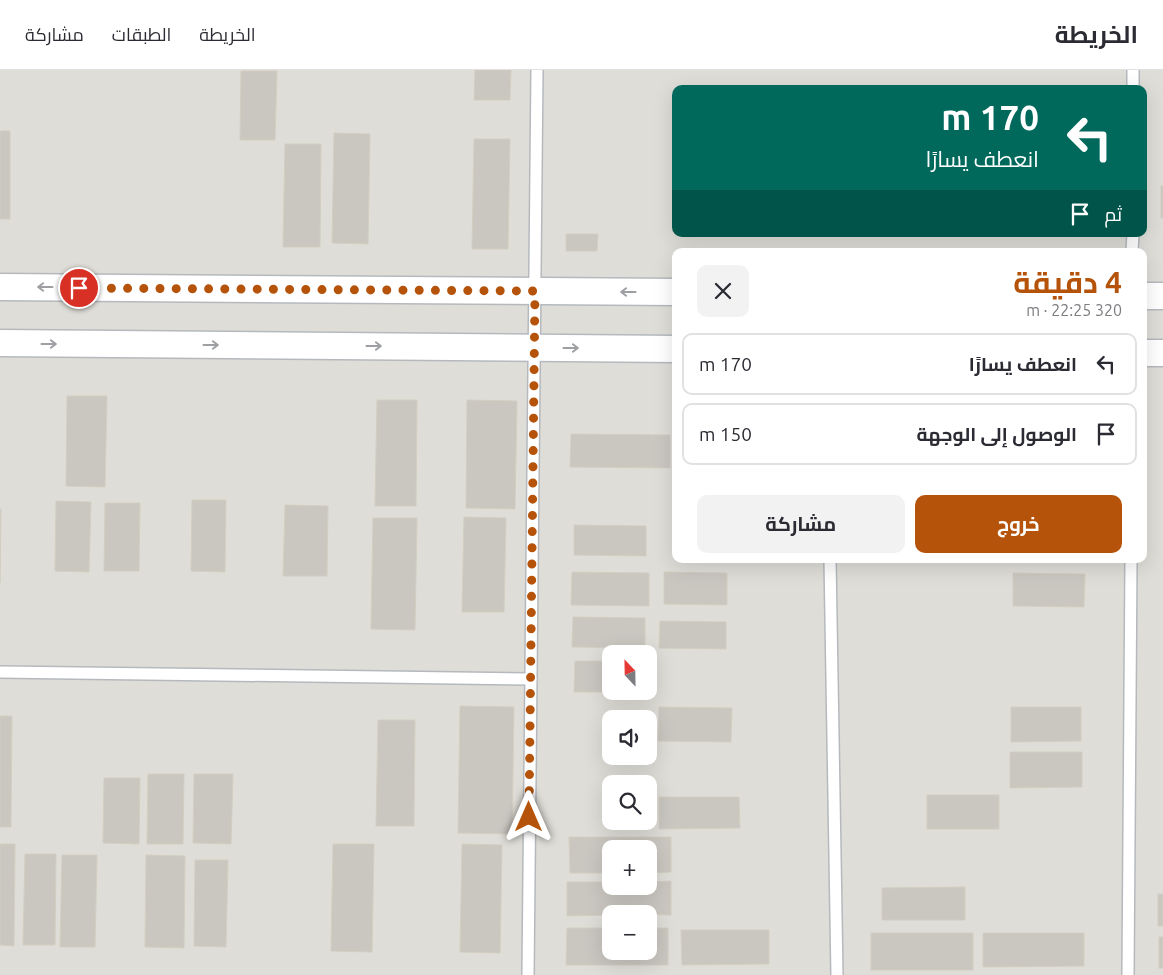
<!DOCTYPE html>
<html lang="ar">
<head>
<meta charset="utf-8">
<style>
	body { margin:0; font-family:Ubuntu,Cairo,sans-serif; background:#f2f2f3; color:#2b2b33; direction:rtl; height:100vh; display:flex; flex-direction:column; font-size:19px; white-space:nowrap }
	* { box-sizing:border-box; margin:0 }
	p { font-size:16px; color:#7c7c81 }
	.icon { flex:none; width:28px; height:28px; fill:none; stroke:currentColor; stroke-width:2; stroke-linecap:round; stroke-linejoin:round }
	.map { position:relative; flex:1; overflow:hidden; direction:ltr }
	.details { position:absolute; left:672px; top:178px; width:475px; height:315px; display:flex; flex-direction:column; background:#fff; border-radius:10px; box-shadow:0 5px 20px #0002; direction:rtl }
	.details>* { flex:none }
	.hud { position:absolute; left:672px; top:15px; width:475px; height:152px; border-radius:10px; box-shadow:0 5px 20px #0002; direction:rtl; background:#00695c; color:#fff; overflow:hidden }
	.needle { width:32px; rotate:338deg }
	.fabs { position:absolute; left:602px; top:575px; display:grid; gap:10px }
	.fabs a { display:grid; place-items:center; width:55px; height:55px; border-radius:10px; background:#fff; box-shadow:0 5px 20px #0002; font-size:25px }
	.pin { position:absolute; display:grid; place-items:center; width:42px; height:42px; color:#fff; margin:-21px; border:2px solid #fff; border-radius:50%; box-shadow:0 1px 5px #0007 }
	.me { position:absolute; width:55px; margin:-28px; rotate:0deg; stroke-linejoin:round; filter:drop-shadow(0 0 4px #0008) }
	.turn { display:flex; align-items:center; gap:18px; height:105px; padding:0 25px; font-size:22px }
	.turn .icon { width:65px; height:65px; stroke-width:2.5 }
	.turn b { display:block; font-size:35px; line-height:42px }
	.then { display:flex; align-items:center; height:48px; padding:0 25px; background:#0003; gap:10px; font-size:19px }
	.round { display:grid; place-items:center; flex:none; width:52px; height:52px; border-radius:10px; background:#f2f2f3 }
	.headline { display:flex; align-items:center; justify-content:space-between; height:85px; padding:0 25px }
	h1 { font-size:30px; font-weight:700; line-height:38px; color:#b45309 }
	.action { display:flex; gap:10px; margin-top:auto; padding:10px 25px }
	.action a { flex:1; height:58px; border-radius:10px; background:#b45309; color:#fff; font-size:20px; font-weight:700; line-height:58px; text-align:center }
	.action a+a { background:#f2f2f3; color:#2b2b33 }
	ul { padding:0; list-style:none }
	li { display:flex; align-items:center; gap:15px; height:62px; margin:0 10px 8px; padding:0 15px; border:2px solid #e1e1e2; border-radius:10px }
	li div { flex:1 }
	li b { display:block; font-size:19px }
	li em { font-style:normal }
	header { display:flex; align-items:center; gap:30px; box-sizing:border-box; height:70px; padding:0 25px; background:#fff; border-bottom:1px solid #e1e1e2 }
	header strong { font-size:24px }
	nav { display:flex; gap:28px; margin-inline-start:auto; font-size:18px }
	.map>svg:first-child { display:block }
	.industrial { fill:#dfddd7; fill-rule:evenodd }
	.building { fill:#cac6c0; stroke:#d4cec1 }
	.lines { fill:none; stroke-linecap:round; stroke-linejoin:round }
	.service-casing { stroke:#b5b9be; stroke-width:14 }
	.tertiary-casing { stroke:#b5b9be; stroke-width:29 }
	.service { stroke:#fff; stroke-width:11 }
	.tertiary { stroke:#fff; stroke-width:26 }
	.oneway { stroke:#9d9fa2 }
	.route { stroke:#b45309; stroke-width:9; stroke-dasharray:0 16.2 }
</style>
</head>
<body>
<header>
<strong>الخريطة</strong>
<nav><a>الخريطة</a><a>الطبقات</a><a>مشاركة</a></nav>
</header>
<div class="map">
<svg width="1163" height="905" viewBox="0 0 1163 905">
	<rect width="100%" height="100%" fill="#efece3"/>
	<path class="industrial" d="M0 0H1163V905H0ZM676 19H1144V164H676ZM676 181H1144V489H676ZM611 584H649V621H611ZM611 649H649V686H611ZM611 714H649V751H611ZM611 779H649V816H611ZM611 844H649V881H611Z"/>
	<g class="building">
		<path d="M475 0H511L510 30H474Z"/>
		<path d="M241 1H277L275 70H240Z"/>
		<rect x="0" y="61" width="10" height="88"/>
		<path d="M334 63 370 64 368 174 332 173Z"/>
		<path d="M474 69H510L508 179H472Z"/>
		<path d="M285 74H321L320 177H283Z"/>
		<rect x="1161" y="116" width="2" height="32"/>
		<path d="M566 164H598L597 181H566Z"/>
		<path d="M67 326H107L105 417 66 416Z"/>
		<path d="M377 330H417L416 436H375Z"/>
		<path d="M467 330 517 331 515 439 466 438Z"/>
		<path d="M571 364 670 365V398L570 397Z"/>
		<path d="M192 430H226L225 502 191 501Z"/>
		<path d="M56 431 91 432 89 502 55 501Z"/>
		<path d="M105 433H140L139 501H104Z"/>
		<path d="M285 435 328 436 327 506H283Z"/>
		<path d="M0 439H1L0 513Z"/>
		<path d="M464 447 506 448 504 542H462Z"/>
		<path d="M373 448H417L415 560 371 559Z"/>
		<path d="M574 455 646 456V486L574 485Z"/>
		<path d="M572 502 649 503V536L571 535Z"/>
		<path d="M664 502 727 503V535L664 534Z"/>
		<path d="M1013 503 1085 504 1084 537 1013 536Z"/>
		<path d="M573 547 645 548V578L572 577Z"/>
		<path d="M660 551 726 552V579L659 578Z"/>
		<path d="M575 591H606V622H574Z"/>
		<path d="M460 636 514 637 512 764 458 763Z"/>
		<path d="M659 637 732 638 731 672 658 671Z"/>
		<path d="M1011 637H1081V671L1011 672Z"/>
		<path d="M0 646H12L11 757H0Z"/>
		<path d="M378 650H415L414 756H376Z"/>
		<path d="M1010 682H1082V717L1010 718Z"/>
		<path d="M148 704H184L183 774H147Z"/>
		<path d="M194 704H233L231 774 193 773Z"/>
		<path d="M104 708H140L139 774 103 773Z"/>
		<rect x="927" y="725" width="72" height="34"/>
		<path d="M659 727H739L740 758 659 759Z"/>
		<path d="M569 767H671V802L649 803V779H611V803H570Z"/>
		<path d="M0 774H15L14 876 0 875Z"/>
		<path d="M333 774H374L372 882 331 881Z"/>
		<path d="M462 774 502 775 500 883 460 882Z"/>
		<path d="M25 784H56L55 875H23Z"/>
		<path d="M62 785H97L95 877H60Z"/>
		<path d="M146 785 185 786 184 878 145 877Z"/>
		<path d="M195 790H228L226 877 194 876Z"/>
		<path d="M671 811V845L611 844V845L567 846V812H611V816H649V812Z"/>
		<path d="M965 817V850H882V818Z"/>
		<rect x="1158" y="824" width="5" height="32"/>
		<path d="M567 858H611V881H649V858H668V895H566Z"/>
		<path d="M681 860H769V894L682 895Z"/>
		<rect x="871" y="863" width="102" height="37"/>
		<path d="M983 863H1084V896L983 897Z"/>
		<rect x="1159" y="867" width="4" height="31"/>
	</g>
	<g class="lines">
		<defs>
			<g id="service">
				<path d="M1133 19V0"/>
				<path d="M1132 181 1133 164"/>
				<path d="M830 489 837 905"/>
				<path d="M0 602 531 609"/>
				<path d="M528 905 537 0"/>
				<path d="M1128 905 1131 489"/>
			</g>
			<g id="tertiary">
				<path d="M0 217 676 222"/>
				<path d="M1144 226H1163"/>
				<path d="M0 273 676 279"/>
				<path d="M1144 283H1163"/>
			</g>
		</defs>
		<use href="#service" class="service-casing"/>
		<use href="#tertiary" class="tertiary-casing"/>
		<use href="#service" class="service"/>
		<use href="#tertiary" class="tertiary"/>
	</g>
	<defs><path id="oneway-shaft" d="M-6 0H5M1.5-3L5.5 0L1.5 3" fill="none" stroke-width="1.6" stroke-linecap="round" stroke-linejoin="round" transform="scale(1.25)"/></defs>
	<g class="oneway">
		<use href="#oneway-shaft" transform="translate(45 217) rotate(-180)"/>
		<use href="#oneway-shaft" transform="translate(628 222) rotate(-180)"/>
		<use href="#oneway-shaft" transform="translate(49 274)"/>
		<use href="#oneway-shaft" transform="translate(211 275)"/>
		<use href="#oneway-shaft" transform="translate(374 276)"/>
		<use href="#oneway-shaft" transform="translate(571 278)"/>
	</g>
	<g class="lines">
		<path class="route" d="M79 218 535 221 529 747"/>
	</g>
</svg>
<div class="fabs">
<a><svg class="needle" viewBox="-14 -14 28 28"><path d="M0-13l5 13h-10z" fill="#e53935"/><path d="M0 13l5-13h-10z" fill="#7c7c81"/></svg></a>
<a><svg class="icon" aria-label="sound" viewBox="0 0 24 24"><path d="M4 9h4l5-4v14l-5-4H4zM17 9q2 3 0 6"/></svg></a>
<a><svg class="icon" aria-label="search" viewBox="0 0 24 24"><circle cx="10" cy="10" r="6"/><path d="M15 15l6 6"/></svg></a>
<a>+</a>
<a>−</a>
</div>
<div class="pin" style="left:79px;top:218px;background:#d93025"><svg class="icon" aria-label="arrive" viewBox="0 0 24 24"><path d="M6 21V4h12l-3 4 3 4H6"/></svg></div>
<svg class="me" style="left:529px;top:747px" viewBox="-20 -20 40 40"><path d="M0-17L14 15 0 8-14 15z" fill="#b45309" stroke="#fff" stroke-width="4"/></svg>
<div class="hud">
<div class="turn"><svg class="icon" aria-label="left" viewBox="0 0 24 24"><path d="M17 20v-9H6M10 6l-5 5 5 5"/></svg><div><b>170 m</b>انعطف يسارًا</div></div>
<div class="then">ثم<svg class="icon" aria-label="arrive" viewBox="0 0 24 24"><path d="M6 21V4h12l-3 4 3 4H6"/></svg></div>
</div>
<section class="details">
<div class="headline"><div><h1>4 دقيقة</h1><p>320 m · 22:25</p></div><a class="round"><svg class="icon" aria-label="close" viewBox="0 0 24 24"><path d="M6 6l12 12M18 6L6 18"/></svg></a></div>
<ul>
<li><svg class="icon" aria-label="left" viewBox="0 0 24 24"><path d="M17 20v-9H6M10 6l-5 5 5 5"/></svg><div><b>انعطف يسارًا</b></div><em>170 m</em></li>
<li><svg class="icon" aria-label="arrive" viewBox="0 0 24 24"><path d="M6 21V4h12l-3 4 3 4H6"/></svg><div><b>الوصول إلى الوجهة</b></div><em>150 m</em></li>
</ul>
<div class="action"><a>خروج</a><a>مشاركة</a></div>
</section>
</div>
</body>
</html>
